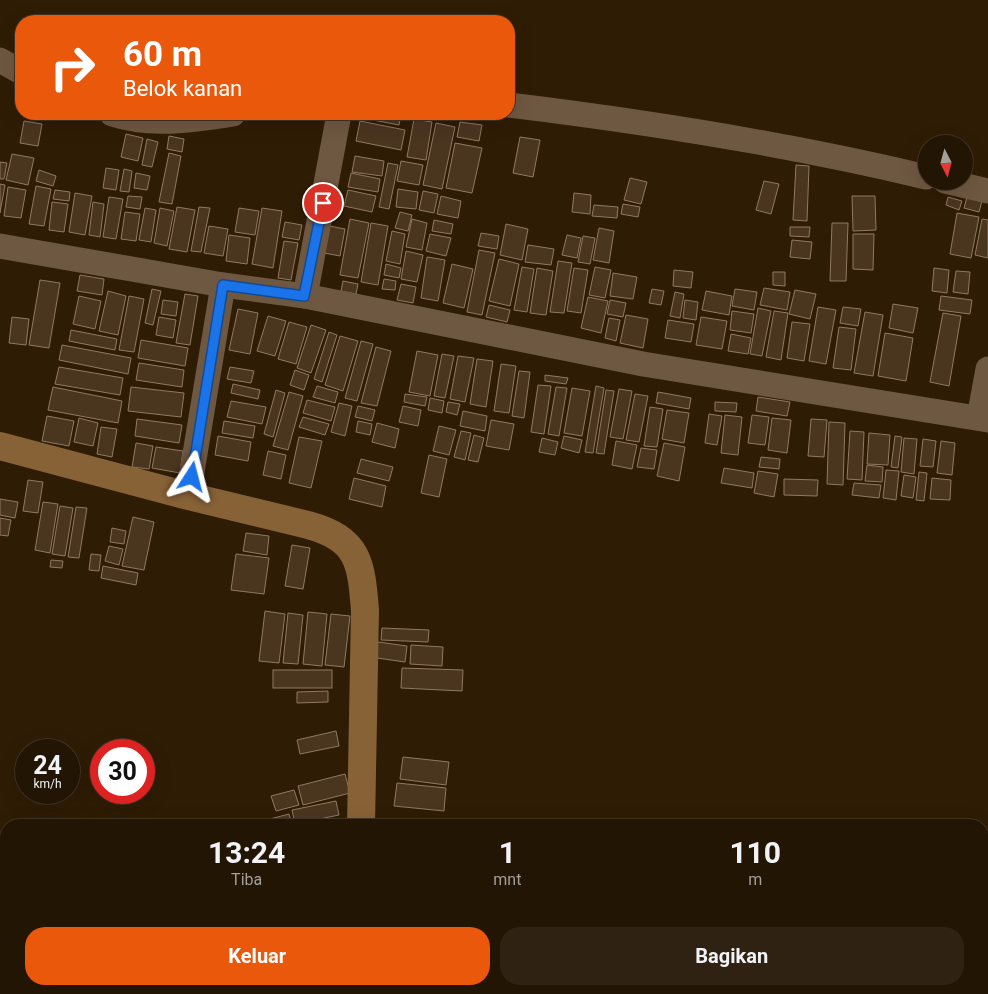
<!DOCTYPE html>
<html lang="id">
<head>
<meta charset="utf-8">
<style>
	body { margin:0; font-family:Roboto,sans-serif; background:#2f2213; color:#f1f3f6; height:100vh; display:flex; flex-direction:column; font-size:19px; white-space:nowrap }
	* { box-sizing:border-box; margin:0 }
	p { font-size:16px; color:#a39f9a }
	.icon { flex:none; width:28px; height:28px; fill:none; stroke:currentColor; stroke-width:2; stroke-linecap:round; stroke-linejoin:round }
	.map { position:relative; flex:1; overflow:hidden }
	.details { position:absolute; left:0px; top:819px; width:989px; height:176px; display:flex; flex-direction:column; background:#231504; border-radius:20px 20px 0 0; box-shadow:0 5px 20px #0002,0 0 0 1px #403426 }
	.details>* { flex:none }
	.guide { position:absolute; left:15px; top:15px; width:500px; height:105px; border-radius:20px; box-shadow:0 5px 20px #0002,0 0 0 1px #403426; background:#ea580c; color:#fff; overflow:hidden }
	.needle { width:32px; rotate:174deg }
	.fabs { position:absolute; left:918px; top:135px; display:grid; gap:10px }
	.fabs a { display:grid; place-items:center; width:55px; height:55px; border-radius:50%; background:#231504; box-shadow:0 5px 20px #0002,0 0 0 1px #403426; font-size:25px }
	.speed { position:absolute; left:15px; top:739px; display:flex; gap:10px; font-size:25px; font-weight:700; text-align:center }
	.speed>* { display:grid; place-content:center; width:65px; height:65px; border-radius:50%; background:#231504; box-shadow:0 5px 20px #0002,0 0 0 1px #403426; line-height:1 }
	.speed small { font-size:12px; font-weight:400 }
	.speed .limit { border:8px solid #d22; background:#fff; color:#111 }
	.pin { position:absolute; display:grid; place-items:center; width:42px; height:42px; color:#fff; margin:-21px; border:2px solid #fff; border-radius:50%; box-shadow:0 1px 5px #0007 }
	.me { position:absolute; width:55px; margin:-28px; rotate:9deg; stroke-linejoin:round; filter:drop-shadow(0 0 4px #0008) }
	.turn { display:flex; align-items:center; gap:18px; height:105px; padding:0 25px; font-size:22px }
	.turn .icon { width:65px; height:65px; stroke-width:2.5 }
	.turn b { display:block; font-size:35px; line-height:42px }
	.eta { display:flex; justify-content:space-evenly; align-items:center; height:85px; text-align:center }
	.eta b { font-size:30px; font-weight:700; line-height:35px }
	.primary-button { display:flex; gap:10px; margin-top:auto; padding:10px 25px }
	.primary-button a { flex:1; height:58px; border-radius:20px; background:#ea580c; color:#fff; font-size:20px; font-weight:700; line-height:58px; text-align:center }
	.primary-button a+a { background:#2f2213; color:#f1f3f6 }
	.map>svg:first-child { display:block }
	.building { fill:#4a351f; stroke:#927961 }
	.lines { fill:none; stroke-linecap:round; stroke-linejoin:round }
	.street { stroke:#6f5841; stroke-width:25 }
	.secondary { stroke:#886237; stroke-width:28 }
	.route-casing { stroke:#114b97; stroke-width:12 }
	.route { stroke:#1a73e8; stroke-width:9 }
</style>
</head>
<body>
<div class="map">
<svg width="988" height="994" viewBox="0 0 988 994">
	<rect width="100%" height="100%" fill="#2f1c05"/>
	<g class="building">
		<path d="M363 114H401L399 125 362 118Z"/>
		<path d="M414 119 432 122 426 160 407 157Z"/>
		<path d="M24 121 42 124 38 146 20 143Z"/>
		<path d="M360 121 405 130 401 150 356 141Z"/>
		<path d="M460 122 482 125 479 141 457 137Z"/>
		<path d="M436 123 455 127 442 189 423 185Z"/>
		<path d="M126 134 143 138 138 161 121 157Z"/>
		<path d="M169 136 184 139 182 152 167 149Z"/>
		<path d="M520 137 540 140 533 177 513 173Z"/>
		<path d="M147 139 158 142 152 167 142 165Z"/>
		<path d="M455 143 482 148 472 193 446 188Z"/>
		<path d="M169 153 181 156 172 204 159 202Z"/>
		<path d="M12 154 34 158 28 185 6 180Z"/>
		<path d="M355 156 384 161 382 176 352 172Z"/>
		<path d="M401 161 423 165 419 185 397 181Z"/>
		<path d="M0 162 7 163 4 179H0Z"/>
		<path d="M388 163 398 165 389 209 379 207Z"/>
		<path d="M796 165 809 166 807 221 793 220Z"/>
		<path d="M106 168 119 170 116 190 103 188Z"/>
		<path d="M124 169 132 171 129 192 120 191Z"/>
		<path d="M39 170 56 176 53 186 36 181Z"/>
		<path d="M136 173 150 176 147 190 134 188Z"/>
		<path d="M351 173 380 179 378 192 348 187Z"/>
		<path d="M630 178 647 182 641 204 624 200Z"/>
		<path d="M764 181 779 184 771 214 756 210Z"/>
		<path d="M0 184 5 185 0 213Z"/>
		<path d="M36 186 51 189 44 226 29 224Z"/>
		<path d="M8 187 26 190 21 218 4 216Z"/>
		<path d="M398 189 418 192 416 209 396 207Z"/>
		<path d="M55 190 70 192 69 201 53 199Z"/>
		<path d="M348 190 376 196 372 212 344 206Z"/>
		<path d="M423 191 438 194 434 213 419 210Z"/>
		<path d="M75 193 92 196 85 235 69 232Z"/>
		<path d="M574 193 591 195 590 214 572 212Z"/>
		<path d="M128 196 142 197 140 209 126 207Z"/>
		<path d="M441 196 461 201 458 218 437 214Z"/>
		<path d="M852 196H875L876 230 853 231Z"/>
		<path d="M109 197 123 199 116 239 103 237Z"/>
		<path d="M948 197 962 201 959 210 946 205Z"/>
		<path d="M967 197 982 201 979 212 964 208Z"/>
		<path d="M52 202 68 204 64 232 49 230Z"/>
		<path d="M93 202 104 204 100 237 89 235Z"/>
		<path d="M623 204 640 207 638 217 621 214Z"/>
		<path d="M594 205 618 207 617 218 592 216Z"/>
		<path d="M177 207 195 210 187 252 169 249Z"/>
		<path d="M199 207 210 208 201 252 191 251Z"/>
		<path d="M145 208 156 210 151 242 139 240Z"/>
		<path d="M160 208 174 211 167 246 154 243Z"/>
		<path d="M239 208 259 211 255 235 235 232Z"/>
		<path d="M262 208 282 211 273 268 252 264Z"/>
		<path d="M125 212 140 214 136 241 121 239Z"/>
		<path d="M400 212 412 215 408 231 395 228Z"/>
		<path d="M957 213 979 217 971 258 950 254Z"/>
		<path d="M350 219 369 223 358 278 340 275Z"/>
		<path d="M412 219 427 223 422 250 406 247Z"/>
		<path d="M982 219 988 220V258L975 255Z"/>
		<path d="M434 220 453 224 451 234 432 231Z"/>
		<path d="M285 222 302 225 299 240 282 237Z"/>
		<path d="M371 223 388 226 378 285 361 282Z"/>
		<path d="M832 223H848L846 281H830Z"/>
		<path d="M506 224 528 229 522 260 500 255Z"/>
		<path d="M209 226 228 229 223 256 204 253Z"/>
		<path d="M329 226 345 229 340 256 324 253Z"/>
		<path d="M790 227H810L809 237 790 236Z"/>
		<path d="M599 228 614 231 609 263 593 260Z"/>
		<path d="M392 231 405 234 400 264 386 261Z"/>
		<path d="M481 233 499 236 497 249 478 246Z"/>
		<path d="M430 234 451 238 446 256 426 251Z"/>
		<path d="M853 234H874L873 270 853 269Z"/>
		<path d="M229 235 250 238 247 264 226 261Z"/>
		<path d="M567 235 581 238 577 258 562 255Z"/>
		<path d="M583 236 595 238 590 264 578 262Z"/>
		<path d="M792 240 812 242 810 259 790 257Z"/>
		<path d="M284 241 298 243 291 280 278 278Z"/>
		<path d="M528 245 554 249 551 265 525 262Z"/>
		<path d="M479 250 495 253 482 315 467 312Z"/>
		<path d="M406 251 423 255 417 282 401 279Z"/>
		<path d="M427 257 445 260 438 301 421 298Z"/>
		<path d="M499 259 519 264 510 306 489 301Z"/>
		<path d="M558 261 572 263 564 313 550 312Z"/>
		<path d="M386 264 401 268 399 278 384 275Z"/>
		<path d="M452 264 473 269 464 308 443 303Z"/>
		<path d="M522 267 534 269 527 312 514 310Z"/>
		<path d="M595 267 611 270 605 298 589 295Z"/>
		<path d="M537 268 553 271 546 315 530 313Z"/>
		<path d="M574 268 588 270 581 313 567 311Z"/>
		<path d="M934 268 949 270 947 293 932 291Z"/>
		<path d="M674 270 693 272 691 288 673 286Z"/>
		<path d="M956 271 970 272 968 294 953 292Z"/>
		<path d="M773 272H785V286L773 285Z"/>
		<path d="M613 273 637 277 633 299 610 296Z"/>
		<path d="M80 275 104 279 102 295 77 291Z"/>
		<path d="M384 279 396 281 395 290 382 289Z"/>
		<path d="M40 280 60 283 49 348 29 345Z"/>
		<path d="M343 281 358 284 356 294 341 291Z"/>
		<path d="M401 284 416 287 413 303 397 300Z"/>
		<path d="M764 288 790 292 787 310 760 305Z"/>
		<path d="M152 289 161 291 153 325 145 323Z"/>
		<path d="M652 289 664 291 661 305 649 303Z"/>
		<path d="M735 289 757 292 754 310 732 306Z"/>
		<path d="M795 290 816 294 810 319 789 314Z"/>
		<path d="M108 291 126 296 118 335 99 331Z"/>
		<path d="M706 291 732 296 729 315 702 310Z"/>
		<path d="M675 292 684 294 680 318 670 316Z"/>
		<path d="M185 294 198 296 190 345 176 343Z"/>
		<path d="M79 296 101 301 95 329 73 324Z"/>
		<path d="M129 296 144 299 134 352 119 350Z"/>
		<path d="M941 296 972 300 970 314 939 310Z"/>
		<path d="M588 297 608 301 601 333 581 328Z"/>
		<path d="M163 300 178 302 176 316 161 314Z"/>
		<path d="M610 300 626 303 623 317 607 314Z"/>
		<path d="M685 300 698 302 696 320 683 318Z"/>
		<path d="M893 304 918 308 913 333 889 328Z"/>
		<path d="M489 305 510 310 507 322 486 317Z"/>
		<path d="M818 307 836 310 826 364 809 361Z"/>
		<path d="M843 307 861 309 858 326 840 323Z"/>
		<path d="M758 308 771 311 762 356 750 354Z"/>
		<path d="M238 309 258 313 250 354 229 350Z"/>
		<path d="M732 311 754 314 751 333 730 330Z"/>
		<path d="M774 311 788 313 781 360 766 357Z"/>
		<path d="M865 312 883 315 873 376 854 373Z"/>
		<path d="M943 313 961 316 949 386 930 382Z"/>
		<path d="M626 315 648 319 643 348 620 343Z"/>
		<path d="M268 316 286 321 275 356 257 351Z"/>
		<path d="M12 317 29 319 26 345 9 343Z"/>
		<path d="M159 317 176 320 173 338 156 335Z"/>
		<path d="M701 317 727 321 722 349 696 345Z"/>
		<path d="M609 318 620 320 616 341 605 338Z"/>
		<path d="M668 320 694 324 691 342 665 338Z"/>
		<path d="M289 322 307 327 296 364 278 359Z"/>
		<path d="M792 322 810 324 804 361 787 358Z"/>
		<path d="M311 325 326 330 311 373 297 368Z"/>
		<path d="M839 327 856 329 851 370 833 368Z"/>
		<path d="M71 330 117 339 115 350 69 341Z"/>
		<path d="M329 332 337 335 322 382 314 379Z"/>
		<path d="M885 333 913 338 906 381 878 376Z"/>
		<path d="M731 334 751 338 748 354 728 351Z"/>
		<path d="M340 336 358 341 343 391 325 385Z"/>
		<path d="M141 340 188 348 185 366 138 358Z"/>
		<path d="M361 341 373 344 357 401 345 398Z"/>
		<path d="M62 345 131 358 128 374 59 360Z"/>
		<path d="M376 347 391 351 377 406 361 403Z"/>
		<path d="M417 351 438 355 430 396 409 392Z"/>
		<path d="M442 354 454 356 445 398 434 396Z"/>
		<path d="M458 356 474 358 465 402 450 399Z"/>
		<path d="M477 359 493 361 486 407 470 404Z"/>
		<path d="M139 363 184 370 182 387 136 380Z"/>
		<path d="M501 364 516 366 509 413 494 411Z"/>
		<path d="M59 367 123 378 120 395 55 384Z"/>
		<path d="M230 367 254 371 251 383 227 379Z"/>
		<path d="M295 370 309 375 304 390 290 385Z"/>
		<path d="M519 371 530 372 524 418 512 416Z"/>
		<path d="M545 375 568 378 566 384 545 381Z"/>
		<path d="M233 384 260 390 258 399 231 393Z"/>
		<path d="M538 385 551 386 544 434 531 432Z"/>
		<path d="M317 386 338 392 335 403 313 397Z"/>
		<path d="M596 386 604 388 593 453 585 452Z"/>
		<path d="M53 387 122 401 118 423 48 410Z"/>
		<path d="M131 387 184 393 181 417 128 411Z"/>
		<path d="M556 387 567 388 559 436 548 434Z"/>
		<path d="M572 388 590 391 582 436 564 433Z"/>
		<path d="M619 389 632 391 623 439 610 437Z"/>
		<path d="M276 390 285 393 273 437 264 434Z"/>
		<path d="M606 390 614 391 604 454 596 453Z"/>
		<path d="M289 392 303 396 288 450 273 446Z"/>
		<path d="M658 392 691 398 689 409 656 403Z"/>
		<path d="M405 394 427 397 425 406 404 402Z"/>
		<path d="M635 394 648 396 639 442 626 440Z"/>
		<path d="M758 397 790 402 787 416 756 411Z"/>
		<path d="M430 398 444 401 442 413 428 410Z"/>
		<path d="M307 400 335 407 331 421 303 413Z"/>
		<path d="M231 401 266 407 262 424 227 417Z"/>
		<path d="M448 402 460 404 457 415 446 412Z"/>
		<path d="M715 402 737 403 736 412 715 411Z"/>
		<path d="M339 403 352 406 345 436 331 432Z"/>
		<path d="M358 406 375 410 372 421 355 417Z"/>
		<path d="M403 406 421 410 418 426 399 422Z"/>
		<path d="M650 407 663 409 657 447 644 446Z"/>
		<path d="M667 410 689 413 684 443 662 439Z"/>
		<path d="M463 411 487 416 485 431 460 426Z"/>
		<path d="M709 414 722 416 717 445 705 443Z"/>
		<path d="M725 415 742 417 738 455 721 453Z"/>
		<path d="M752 415 769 417 765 445 748 443Z"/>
		<path d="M47 416 74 421 69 446 42 441Z"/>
		<path d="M303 417 329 424 325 435 299 427Z"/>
		<path d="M79 418 98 423 93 446 74 442Z"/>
		<path d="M772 418 791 420 787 453 768 450Z"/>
		<path d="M137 419 182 425 179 443 135 436Z"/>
		<path d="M811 419 827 420 824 457 808 456Z"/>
		<path d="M491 420 514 424 509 450 486 446Z"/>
		<path d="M224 421 255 426 253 438 222 433Z"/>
		<path d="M358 421 372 424 370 435 356 432Z"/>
		<path d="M829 422 845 423 843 485 827 484Z"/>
		<path d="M377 423 399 429 395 448 372 442Z"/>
		<path d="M439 426 456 430 449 455 433 451Z"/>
		<path d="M101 427 117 429 112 457 97 454Z"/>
		<path d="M461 431 471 433 465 460 454 457Z"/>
		<path d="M850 431 864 432 862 480 847 479Z"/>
		<path d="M869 433 890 435 888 465 867 464Z"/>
		<path d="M474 435 484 438 478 462 468 460Z"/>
		<path d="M218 436 251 442 248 461 215 455Z"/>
		<path d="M564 436 582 440 579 453 561 448Z"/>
		<path d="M895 436 902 437 898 468 891 467Z"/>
		<path d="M299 437 322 441 311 488 289 483Z"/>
		<path d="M542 438 558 442 555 455 539 452Z"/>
		<path d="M904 438 917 439 914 474 901 472Z"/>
		<path d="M923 439 936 441 933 467 920 466Z"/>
		<path d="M616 441 637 445 632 469 612 465Z"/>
		<path d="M941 441 955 443 952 475 937 473Z"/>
		<path d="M136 443 153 446 149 469 132 467Z"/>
		<path d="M664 443 685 447 679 481 657 476Z"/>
		<path d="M156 447 183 451 180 473 152 468Z"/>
		<path d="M641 448 657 450 654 469 637 467Z"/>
		<path d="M268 451 286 455 281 479 263 475Z"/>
		<path d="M429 455 447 459 439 497 421 493Z"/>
		<path d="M761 457 780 459 779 469 759 467Z"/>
		<path d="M361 459 393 467 389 481 357 473Z"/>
		<path d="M867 465 883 467 882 482 865 481Z"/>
		<path d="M724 468 754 473 752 488 721 483Z"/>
		<path d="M886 470 899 471 896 500 883 498Z"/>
		<path d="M758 471 778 474 774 497 754 493Z"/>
		<path d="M919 472 927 473 924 501 916 500Z"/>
		<path d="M904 475 916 477 913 498 901 496Z"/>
		<path d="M354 478 386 486 382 507 349 499Z"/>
		<path d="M932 478 951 480 950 500 930 499Z"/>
		<path d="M784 479 818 480 817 496 784 495Z"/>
		<path d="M28 480 43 482 38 513 23 511Z"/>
		<path d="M854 483 881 485 879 498 852 495Z"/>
		<path d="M0 499 18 502 15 518 0 515Z"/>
		<path d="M43 502 58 504 50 553 35 550Z"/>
		<path d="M60 506 73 508 65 556 52 554Z"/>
		<path d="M76 507 87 508 79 558 68 557Z"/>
		<path d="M133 517 154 522 144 570 122 566Z"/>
		<path d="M0 518 11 520 8 536 0 535Z"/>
		<path d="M112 528 126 531 124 544 110 542Z"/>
		<path d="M246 533 269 536 267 555 243 551Z"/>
		<path d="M292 545 310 548 303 589 285 586Z"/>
		<path d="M109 546 123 549 119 565 105 561Z"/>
		<path d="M91 554 101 555 99 571 89 570Z"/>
		<path d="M236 554 269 558 264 594 231 590Z"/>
		<path d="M51 560 63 561 62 568 50 567Z"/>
		<path d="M103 566 138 573 136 585 101 578Z"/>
		<path d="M265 611 285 614 279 663 259 661Z"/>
		<path d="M308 612 327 614 322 666 303 664Z"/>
		<path d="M288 613 303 615 298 664 283 663Z"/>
		<path d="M331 614 350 616 344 667 325 665Z"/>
		<path d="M382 628 429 630 428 642 381 640Z"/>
		<path d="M371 641 407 646 405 662 370 657Z"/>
		<path d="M411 645 443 647 442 666 410 664Z"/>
		<path d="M402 668 463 670 462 691 401 688Z"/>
		<rect x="273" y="670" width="59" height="18"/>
		<path d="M328 691V702L297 703V692Z"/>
		<path d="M336 731 339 746 300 754 297 740Z"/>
		<path d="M403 757 449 762 446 785 400 779Z"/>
		<path d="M345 774 350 793 303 805 298 786Z"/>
		<path d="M397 783 446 788 444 811 394 806Z"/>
		<path d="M294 790 299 805 276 811 271 796Z"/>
		<path d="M336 801 339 815 295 824 292 810Z"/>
		<path d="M289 814 292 825H271L270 819Z"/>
		<rect x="263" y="989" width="22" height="5"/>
		<path d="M289 989H322V992L289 993Z"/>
		<path d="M374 989H396L395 994H374Z"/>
		<path d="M400 989H414V994H399Z"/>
		<path d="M418 989H448L447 994H418Z"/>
	</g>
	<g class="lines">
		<g class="street">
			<path d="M0 60 21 72"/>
			<path d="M509 105C648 122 789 144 926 177"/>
			<path d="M112 114C151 127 193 120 233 114"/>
			<path d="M945 181 988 191"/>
			<path d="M0 246 223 285 305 296 643 364 988 420"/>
			<path d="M305 296 339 114"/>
			<path d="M979 418 988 369"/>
			<path d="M188 496 223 285"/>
		</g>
		<g class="secondary">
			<path d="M0 446 188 496 308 525C359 539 361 562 365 610L361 825"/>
			<path d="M357 994V989"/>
		</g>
	</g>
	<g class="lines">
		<defs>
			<path id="route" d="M192 477 223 285 304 296 323 203"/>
		</defs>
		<use href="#route" class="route-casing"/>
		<use href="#route" class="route"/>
	</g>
</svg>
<div class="fabs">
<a><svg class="needle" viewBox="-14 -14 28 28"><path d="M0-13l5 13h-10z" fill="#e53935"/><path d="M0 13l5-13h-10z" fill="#a39f9a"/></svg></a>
</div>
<div class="speed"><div>24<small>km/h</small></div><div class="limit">30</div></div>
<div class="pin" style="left:323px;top:203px;background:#d93025"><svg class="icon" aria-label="arrive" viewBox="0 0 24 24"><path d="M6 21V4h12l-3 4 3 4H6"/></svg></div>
<svg class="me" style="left:192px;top:477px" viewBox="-20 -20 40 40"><path d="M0-17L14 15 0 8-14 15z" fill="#1a73e8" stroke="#fff" stroke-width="4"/></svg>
<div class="guide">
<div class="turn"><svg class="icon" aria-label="right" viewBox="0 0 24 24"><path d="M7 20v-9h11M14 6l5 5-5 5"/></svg><div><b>60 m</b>Belok kanan</div></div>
</div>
<section class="details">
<div class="eta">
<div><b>13:24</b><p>Tiba</p></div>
<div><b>1</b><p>mnt</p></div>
<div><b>110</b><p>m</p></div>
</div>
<div class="primary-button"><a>Keluar</a><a>Bagikan</a></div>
</section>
</div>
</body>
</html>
